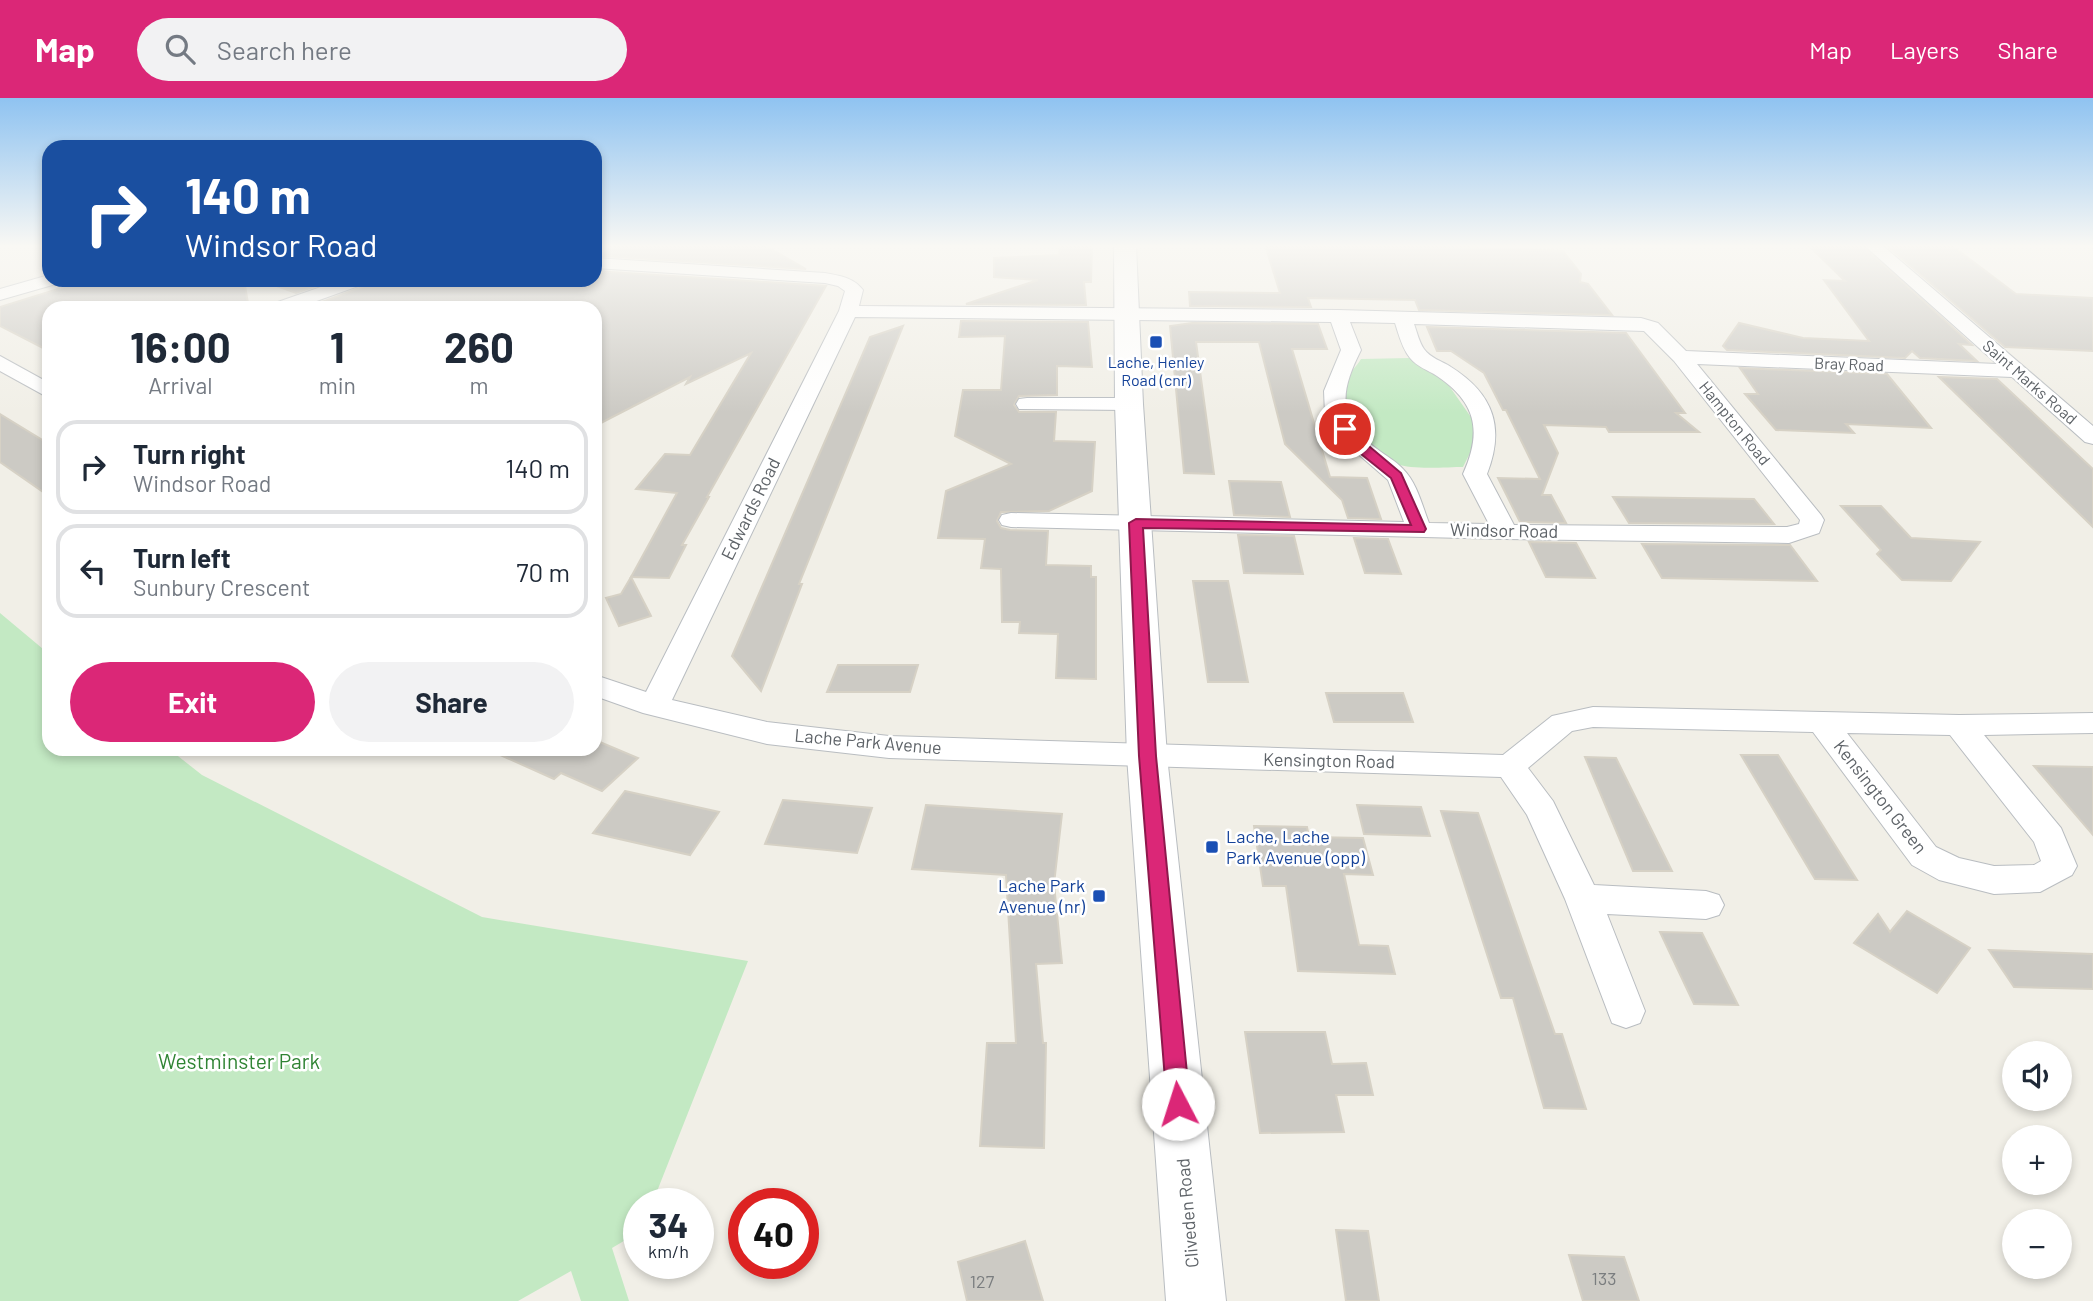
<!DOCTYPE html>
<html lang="en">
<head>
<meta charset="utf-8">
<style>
	body { margin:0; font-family:Barlow,sans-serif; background:#f2f2f3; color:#1f2937; height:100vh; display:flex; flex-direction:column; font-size:26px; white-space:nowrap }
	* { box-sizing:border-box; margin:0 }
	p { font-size:23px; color:#747a83 }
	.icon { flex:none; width:38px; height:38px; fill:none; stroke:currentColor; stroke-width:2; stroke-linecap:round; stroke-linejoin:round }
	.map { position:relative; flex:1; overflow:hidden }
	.side { position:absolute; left:42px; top:203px; width:560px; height:455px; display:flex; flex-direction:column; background:#fff; border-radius:21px; box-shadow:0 4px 10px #0003 }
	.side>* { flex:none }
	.hud { position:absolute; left:42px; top:42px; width:560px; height:147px; border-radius:21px; box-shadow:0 4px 10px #0003; background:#1a4fa0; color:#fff; overflow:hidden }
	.tools { position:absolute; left:2002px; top:943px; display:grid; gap:14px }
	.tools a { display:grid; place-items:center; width:70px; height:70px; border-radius:50%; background:#fff; box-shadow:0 4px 10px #0003; font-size:35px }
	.speed { position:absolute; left:623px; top:1090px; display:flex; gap:14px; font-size:35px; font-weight:700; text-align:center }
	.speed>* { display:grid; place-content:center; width:91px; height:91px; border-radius:50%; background:#fff; box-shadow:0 4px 10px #0003; line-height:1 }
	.speed small { font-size:18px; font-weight:400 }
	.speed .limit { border:10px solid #d22; background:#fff; color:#111 }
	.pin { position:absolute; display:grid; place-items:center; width:60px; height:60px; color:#fff; margin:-30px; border:4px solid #fff; border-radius:50%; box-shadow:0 2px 7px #0007 }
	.me { position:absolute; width:77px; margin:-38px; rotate:355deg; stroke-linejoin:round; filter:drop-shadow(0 0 5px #0008) }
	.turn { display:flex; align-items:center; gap:24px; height:147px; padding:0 28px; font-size:32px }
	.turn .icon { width:91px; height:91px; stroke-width:2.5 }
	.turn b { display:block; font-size:49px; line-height:60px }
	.eta { display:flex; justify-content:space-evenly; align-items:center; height:119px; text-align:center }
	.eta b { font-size:42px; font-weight:700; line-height:49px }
	.cta { display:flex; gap:14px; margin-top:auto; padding:14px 28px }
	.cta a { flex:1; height:80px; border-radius:42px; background:#db2777; color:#fff; font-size:28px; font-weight:700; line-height:80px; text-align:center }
	.cta a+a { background:#f2f2f3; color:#1f2937 }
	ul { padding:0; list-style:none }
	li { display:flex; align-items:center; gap:21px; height:94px; margin:0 14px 10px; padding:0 14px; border:4px solid #e0e1e3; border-radius:21px }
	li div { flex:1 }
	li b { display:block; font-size:26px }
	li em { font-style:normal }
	header { display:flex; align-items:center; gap:42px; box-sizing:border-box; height:98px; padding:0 35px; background:#db2777; color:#fff }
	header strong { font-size:33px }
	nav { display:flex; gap:38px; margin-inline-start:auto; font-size:24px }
	.search { width:490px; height:63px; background:#f2f2f3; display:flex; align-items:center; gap:18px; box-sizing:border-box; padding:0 24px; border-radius:38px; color:#747a83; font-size:26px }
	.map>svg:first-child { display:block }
	.green { fill:#c3e9c3 }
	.building { fill:#cccac4; stroke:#d6d1c5; stroke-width:2 }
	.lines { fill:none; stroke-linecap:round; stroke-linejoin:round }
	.minor-casing { stroke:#b9bdc1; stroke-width:2 }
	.tertiary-casing { stroke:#b9bdc1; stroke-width:2 }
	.minor { fill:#fff; fill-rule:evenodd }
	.tertiary { fill:#fff; fill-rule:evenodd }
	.route { fill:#db2777; stroke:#8e194d; stroke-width:2 }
	.transit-dot { fill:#1a4fb4; stroke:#fff; stroke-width:2.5 }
	.labels { text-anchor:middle; stroke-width:5; stroke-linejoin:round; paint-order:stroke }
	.far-transit-label { font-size:16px; fill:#164399; stroke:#fff }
	.far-street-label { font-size:16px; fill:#5e6368; stroke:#fff }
	.street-label { font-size:18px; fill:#5e6368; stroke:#fff }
	.transit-label { font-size:18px; fill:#164399; stroke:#fff; text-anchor:start }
	.near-number-label { font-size:18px; fill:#7a7d7f }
	.near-park-label { font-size:21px; fill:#308434; stroke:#fff }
</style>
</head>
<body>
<header>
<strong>Map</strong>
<div class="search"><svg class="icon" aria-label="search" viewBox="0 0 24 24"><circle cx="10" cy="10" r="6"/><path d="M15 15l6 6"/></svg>Search here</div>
<nav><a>Map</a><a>Layers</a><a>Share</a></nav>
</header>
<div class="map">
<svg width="2093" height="1203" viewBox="0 0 2093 1203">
	<rect width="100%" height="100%" fill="#f1efe7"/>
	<g class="green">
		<path d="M1409 260 1445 282 1473 322V349L1463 369C1447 369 1411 372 1397 366 1371 355 1335 314 1345 284 1348 276 1357 268 1361 261Z"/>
		<path d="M0 515 49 556V651H169L202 677 482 819 748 863 652 1106H639V1134L612 1150 629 1203H581L571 1173 518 1203H0Z"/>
	</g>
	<g class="building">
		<path d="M613 147H764L806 171 601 158Z"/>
		<path d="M1092 147 1091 184H1084L1086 207 966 206 1038 182 994 179V160L1059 157 1060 148Z"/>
		<path d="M1265 147H1418L1563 153 1581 176 1580 184 1588 186 1612 217 1419 212 1415 202 1361 201 1308 200 1311 209 1190 208 1189 194 1280 195Z"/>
		<path d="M1808 147H1862L1972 247 1959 246 1977 263 1920 260 1912 253 1905 260 1727 252 1723 248 1739 225 1803 240 1869 243 1824 182 1845 183Z"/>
		<path d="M1886 147H1951L2016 196 2093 200V253L2005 249Z"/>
		<path d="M595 173 826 188 707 399H709L682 447H686L669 480 631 479 677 395 636 391 665 356 690 357 751 255 686 286 690 279 595 328V210H338L322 204 365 188 370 182H595Z"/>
		<path d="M87 182H244L248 205 234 210H49V253L0 228V209Z"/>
		<path d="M271 182H333L296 195 271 186Z"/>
		<path d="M961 223 1088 224 1092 269 1057 268V297L1019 298 1014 307 1019 314H1056L1054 343 1095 344 1092 393 1049 413 1001 414 997 423 1001 430 1010 432 1048 433 1046 467 1091 468V479H1096V581L1056 580 1058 536 1019 535 1020 524H1002L1001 471 981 470 985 441 938 440 946 393 1011 366 955 338 963 292H1001L1005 238 959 239Z"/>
		<path d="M1192 225 1318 226 1327 251H1292L1330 379 1367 380 1381 421 1348 420 1342 402 1285 346 1259 244H1196L1214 376 1184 375 1170 228Z"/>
		<path d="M903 228 799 486H802L761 593 732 558 870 239Z"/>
		<path d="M1427 229 1626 235 1685 315H1676L1699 334H1609L1606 329 1544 327 1558 355 1542 397H1551L1566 425 1520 424 1498 380 1540 381 1506 312H1503L1484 275 1451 253H1437Z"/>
		<path d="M1740 270 1887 276 1931 330 1846 326 1854 335 1776 332 1745 296H1758Z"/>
		<path d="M1939 279 1997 281 2093 371V429Z"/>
		<path d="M0 316 49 346V398L0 364Z"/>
		<path d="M1229 383 1281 384 1290 419 1234 417Z"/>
		<path d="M1613 399 1754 401 1774 426 1629 425Z"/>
		<path d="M1841 408H1881L1911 440 1980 444 1951 483 1902 482 1877 456 1881 452Z"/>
		<path d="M1238 437 1294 438 1303 476 1244 475Z"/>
		<path d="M1354 440 1388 441 1401 476 1365 475Z"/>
		<path d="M1529 444 1576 445 1595 480 1546 479Z"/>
		<path d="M1642 446 1790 447 1817 483 1662 480Z"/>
		<path d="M631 479 651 518 619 528 606 500 621 496Z"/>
		<path d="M1193 483H1228L1248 584H1208Z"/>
		<path d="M838 567H918L910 594H827Z"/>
		<path d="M1326 595H1403L1413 624H1334Z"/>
		<path d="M595 642 638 660 602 693 561 675 554 681 487 651H595Z"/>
		<path d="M1741 657H1778L1857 782 1815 781Z"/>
		<path d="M1585 659 1616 660 1672 773H1633Z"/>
		<path d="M2034 668 2093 669V737Z"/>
		<path d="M625 693 679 705 719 714 690 757 593 735Z"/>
		<path d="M783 702 872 710 857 755 765 746Z"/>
		<path d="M926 707 1062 716 1054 786 1062 865 1036 866 1043 945H1046L1044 1050 980 1048 987 945H1016L1006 777 912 771Z"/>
		<path d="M1357 707 1421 709 1430 738 1364 736Z"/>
		<path d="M1441 713 1478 715 1555 936H1562L1586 1011 1544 1010 1513 900H1501Z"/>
		<path d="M1254 728 1307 729 1309 739 1363 740 1373 777 1344 776 1359 847 1388 848 1395 876 1298 873 1286 788H1263Z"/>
		<path d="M1907 813 1970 850 1937 895 1854 845 1878 816 1890 834Z"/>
		<path d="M1660 834 1702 835 1738 907 1694 906Z"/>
		<path d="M1989 852 2093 856V891L2014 889Z"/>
		<path d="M1245 934H1325L1332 966 1366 965 1373 997H1336L1344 1034 1260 1035Z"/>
		<path d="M1336 1132 1368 1133 1379 1203H1346Z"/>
		<path d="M1025 1143 1043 1203H967L958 1164Z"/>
		<path d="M1569 1157 1624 1159 1639 1203H1583Z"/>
	</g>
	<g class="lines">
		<defs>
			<g id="minor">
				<path d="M1864 147H1882L2093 328V346L2085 344 2012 279 1697 266 1821 417 1824 422 1819 435 1789 445 1505 441 1011 429 1002 427 999 422 1002 417 1011 415 1404 424 1388 382 1343 343 1325 316 1324 293 1341 252 1331 224 855 219 672 602 767 624 889 638 1503 657 1552 618 1593 609 1959 617 2093 615V635L1984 637 2061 730 2077 768 2072 777 2040 794 1994 796 1939 782 1912 767 1813 634 1593 629 1572 633 1528 670 1553 703 1594 787 1706 793 1719 797 1724 807 1719 817 1706 821 1607 816 1645 913 1640 925 1626 930 1612 925 1565 801 1527 717 1501 679 889 660 767 646 643 615 595 598V577L646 594 839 213 845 193 838 188 825 185 595 170V160L825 175C840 178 853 179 863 192L859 208 1338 212 1641 220 1658 225 1686 253 1997 266ZM1350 224 1395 225C1399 237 1402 250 1410 260 1417 269 1428 272 1437 278 1477 305 1482 334 1463 376L1489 426 1429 425C1422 407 1417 385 1403 371 1396 363 1386 358 1377 351 1336 320 1340 294 1361 252ZM1414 226 1644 233 1674 263 1800 422 1799 426 1787 429 1514 427 1487 376C1505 330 1494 296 1451 269 1442 263 1430 260 1424 251 1419 244 1417 234 1414 226ZM1847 635 1950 637 2034 744 2041 763 2034 767 1994 768 1959 760 1936 749Z"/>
				<path d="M49 177V182H59L56 186 0 202V191Z"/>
				<path d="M341 182H367L364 186 297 210H270L272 206Z"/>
				<path d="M0 258 49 285V300L0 273Z"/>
				<path d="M1027 300H1129L1137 301 1140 306 1137 311 1129 312 1019 311 1016 306 1019 301Z"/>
			</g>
			<path id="tertiary" d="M1114 147H1136L1143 306 1167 658 1226 1203H1166L1127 658 1115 306Z"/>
		</defs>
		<use href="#minor" class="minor-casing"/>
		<use href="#tertiary" class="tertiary-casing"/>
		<use href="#minor" class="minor"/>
		<use href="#tertiary" class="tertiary"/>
	</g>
	<linearGradient id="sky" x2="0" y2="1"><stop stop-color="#8fc3f1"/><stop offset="0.47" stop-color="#f9f8f4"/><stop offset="1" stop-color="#f9f8f4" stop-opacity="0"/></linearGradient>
	<rect width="2093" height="315" fill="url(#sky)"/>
	<path class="route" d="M1345 328 1401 375 1426 431 1424 434 1143 430 1156 658 1190 1006 1186 1013 1178 1016 1171 1013 1167 1006 1139 658 1129 425 1136 421 1411 427 1391 380 1361 356 1341 334 1339 331Z"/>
	<g class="transit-dot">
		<rect x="1149" y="237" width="14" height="14" rx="3.5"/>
		<rect x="1205" y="742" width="14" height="14" rx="3.5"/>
		<rect x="1092" y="791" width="14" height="14" rx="3.5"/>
	</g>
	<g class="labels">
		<g class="far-transit-label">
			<text x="1156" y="270">Lache, Henley<tspan x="1156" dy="18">Road (cnr)</tspan></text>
		</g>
		<g class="far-street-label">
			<text transform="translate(1849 266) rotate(2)" y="6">Bray Road</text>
			<text transform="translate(2030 284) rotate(41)" y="6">Saint Marks Road</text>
			<text transform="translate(1735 325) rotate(51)" y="6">Hampton Road</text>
		</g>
		<g class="street-label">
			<text transform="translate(751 411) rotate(-64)" y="6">Edwards Road</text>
			<text transform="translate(1504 433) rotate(1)" y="6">Windsor Road</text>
			<text transform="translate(868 644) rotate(5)" y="6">Lache Park Avenue</text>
			<text transform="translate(1329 663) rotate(1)" y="6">Kensington Road</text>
			<text transform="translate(1880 699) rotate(52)" y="6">Kensington Green</text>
			<text transform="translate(1188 1115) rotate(-95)" y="6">Cliveden Road</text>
		</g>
		<g class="transit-label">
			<text x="1226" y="745">Lache, Lache<tspan x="1226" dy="21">Park Avenue (opp)</tspan></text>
			<text x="1085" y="794" text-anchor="end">Lache Park<tspan x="1085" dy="21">Avenue (nr)</tspan></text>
		</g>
		<g class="near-number-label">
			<text x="1604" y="1187">133</text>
			<text x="982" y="1190">127</text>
		</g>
		<g class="near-park-label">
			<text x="239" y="971">Westminster Park</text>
		</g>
	</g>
</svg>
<div class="tools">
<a><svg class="icon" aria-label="sound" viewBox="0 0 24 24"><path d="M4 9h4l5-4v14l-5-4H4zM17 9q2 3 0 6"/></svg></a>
<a>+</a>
<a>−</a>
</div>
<div class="speed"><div>34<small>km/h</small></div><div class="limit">40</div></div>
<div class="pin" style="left:1345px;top:331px;background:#d93025"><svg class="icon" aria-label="arrive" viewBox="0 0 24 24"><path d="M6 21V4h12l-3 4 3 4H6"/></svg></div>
<svg class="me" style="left:1178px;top:1006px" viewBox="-20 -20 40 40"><circle r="19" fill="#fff"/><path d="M0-13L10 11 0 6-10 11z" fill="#db2777"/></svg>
<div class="hud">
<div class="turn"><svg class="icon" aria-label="right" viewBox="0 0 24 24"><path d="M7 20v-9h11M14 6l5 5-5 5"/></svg><div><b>140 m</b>Windsor Road</div></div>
</div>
<section class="side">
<div class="eta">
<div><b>16:00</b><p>Arrival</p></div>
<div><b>1</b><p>min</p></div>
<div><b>260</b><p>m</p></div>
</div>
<ul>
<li><svg class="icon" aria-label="right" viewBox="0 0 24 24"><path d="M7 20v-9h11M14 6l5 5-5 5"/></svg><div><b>Turn right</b><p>Windsor Road</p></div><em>140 m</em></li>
<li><svg class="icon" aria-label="left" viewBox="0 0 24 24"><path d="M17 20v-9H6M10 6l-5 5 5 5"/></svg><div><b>Turn left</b><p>Sunbury Crescent</p></div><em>70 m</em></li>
</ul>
<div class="cta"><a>Exit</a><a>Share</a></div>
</section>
</div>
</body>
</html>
